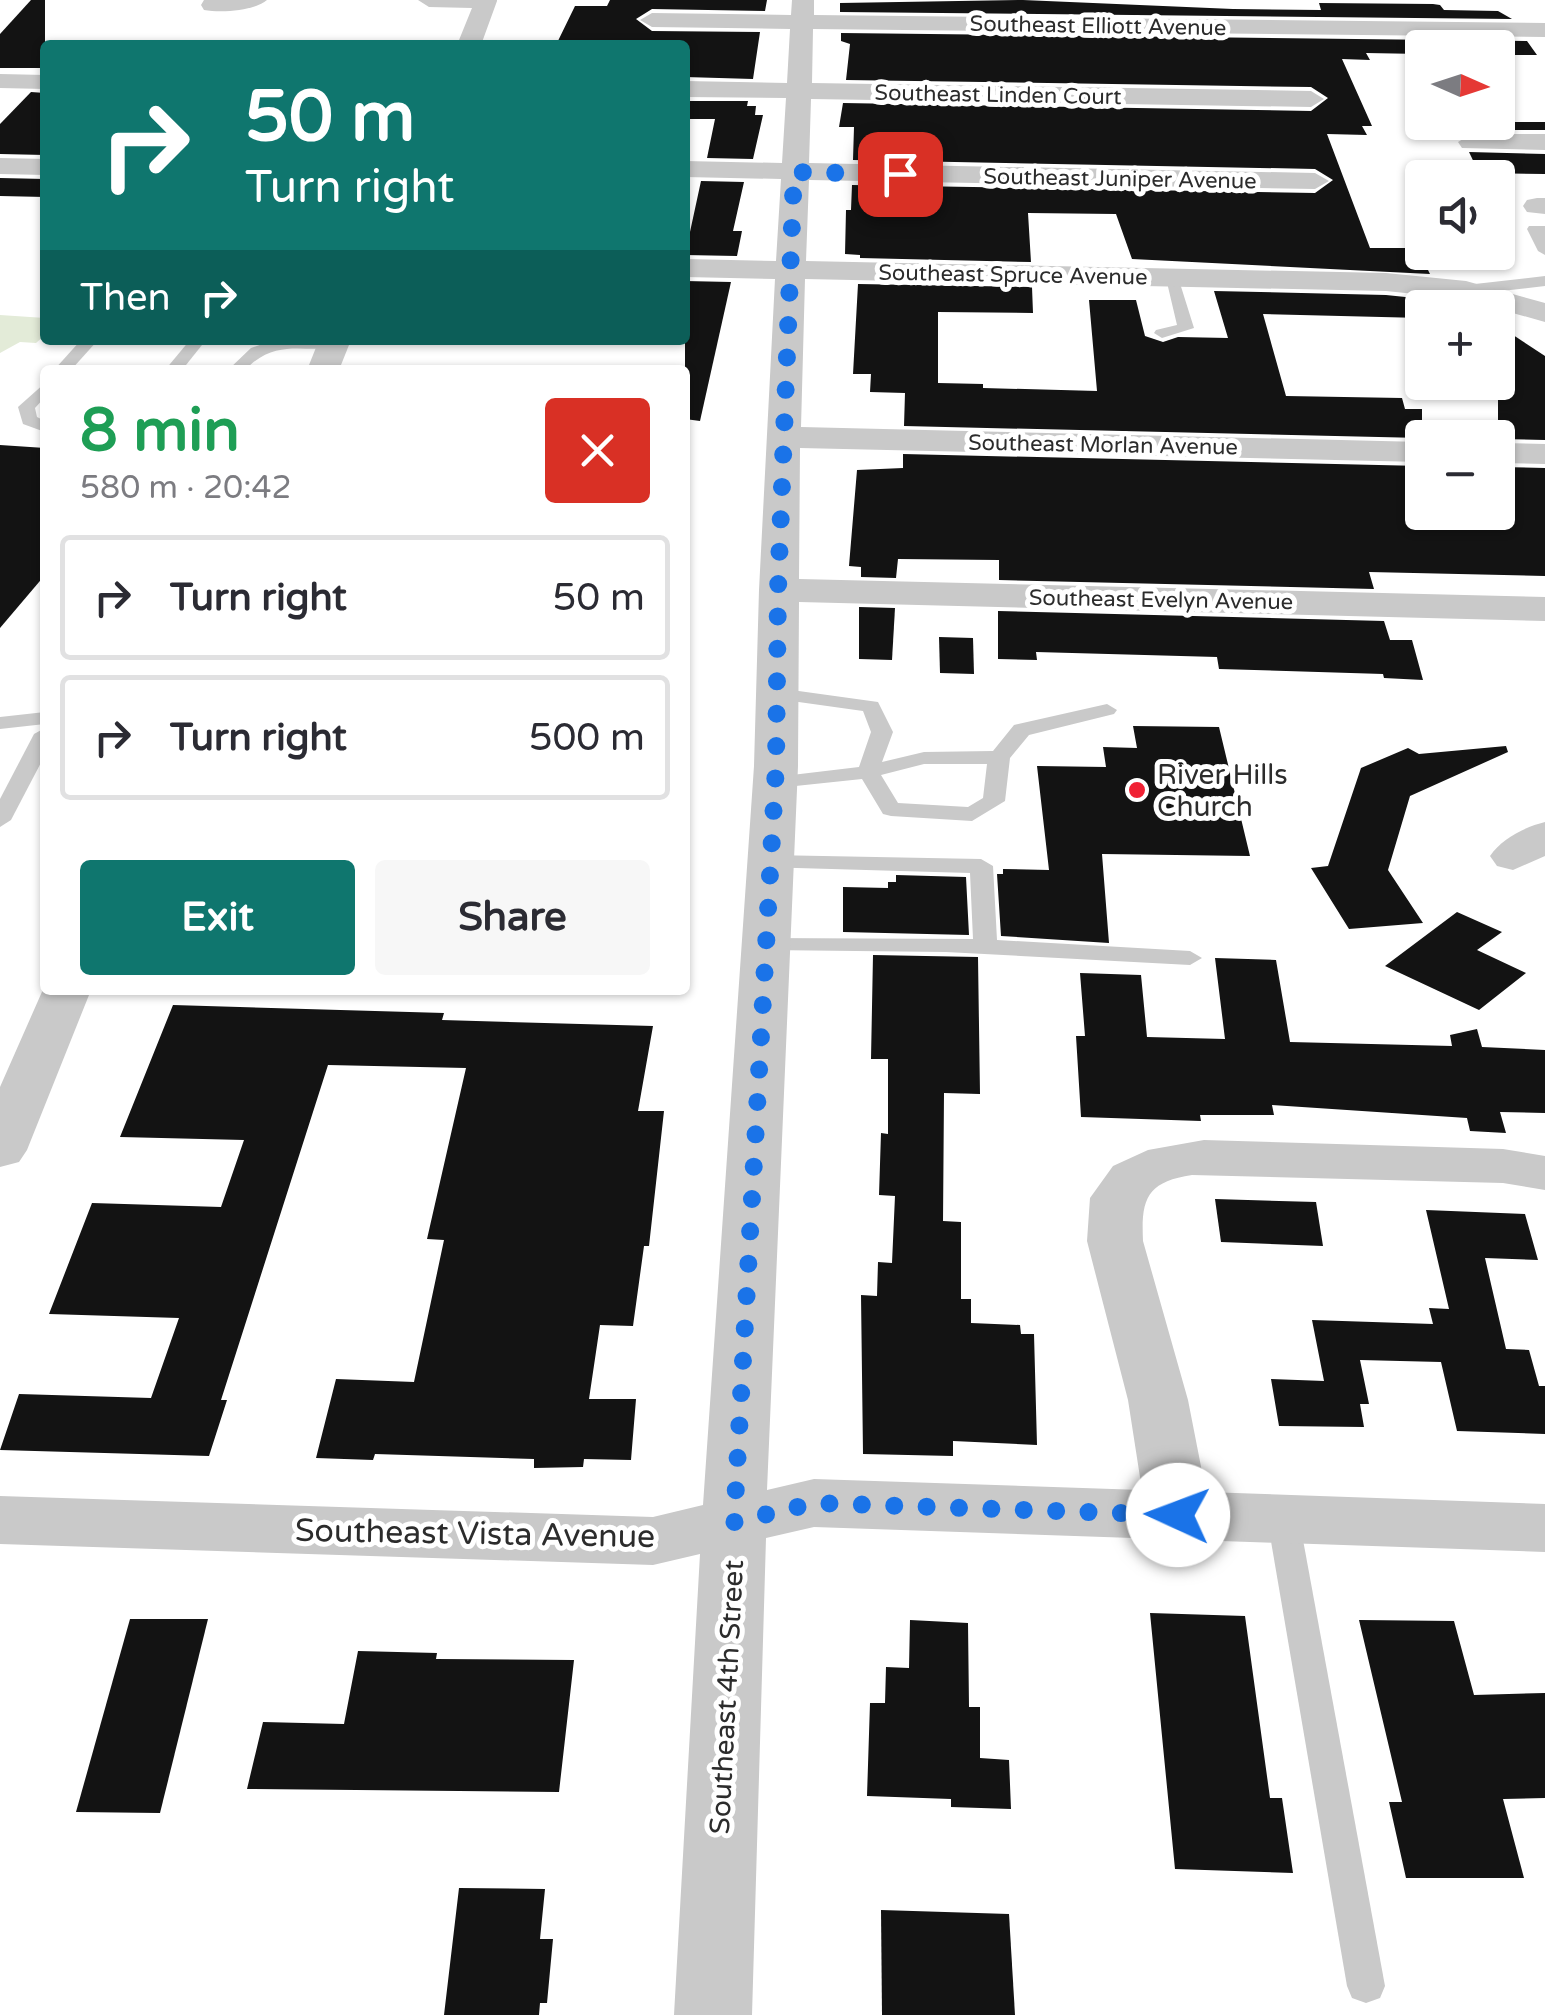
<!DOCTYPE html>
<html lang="en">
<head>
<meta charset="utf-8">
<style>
	body { margin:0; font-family:"Varela Round",sans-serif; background:#f7f7f7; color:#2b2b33; height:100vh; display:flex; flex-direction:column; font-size:38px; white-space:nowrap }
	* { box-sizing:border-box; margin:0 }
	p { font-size:32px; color:#7c7c81 }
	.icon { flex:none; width:55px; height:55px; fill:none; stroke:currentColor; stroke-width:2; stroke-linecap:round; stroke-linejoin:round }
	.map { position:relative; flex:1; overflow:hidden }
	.details { position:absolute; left:40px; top:365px; width:650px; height:630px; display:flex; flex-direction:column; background:#fff; border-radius:10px; box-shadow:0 2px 8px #0004 }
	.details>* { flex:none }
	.guide { position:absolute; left:40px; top:40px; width:650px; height:305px; border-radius:10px; box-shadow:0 2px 8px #0004; background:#0f766e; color:#fff; overflow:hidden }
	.needle { width:65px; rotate:93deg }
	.fabs { position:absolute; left:1405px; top:30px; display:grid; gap:20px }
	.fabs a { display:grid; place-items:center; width:110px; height:110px; border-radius:10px; background:#fff; box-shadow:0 2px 8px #0004; font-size:50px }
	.pin { position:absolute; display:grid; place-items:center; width:85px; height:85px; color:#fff; margin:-42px; border-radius:20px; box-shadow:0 5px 15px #0006 }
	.me { position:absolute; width:110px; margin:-55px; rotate:272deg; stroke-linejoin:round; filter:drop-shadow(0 0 8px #0008) }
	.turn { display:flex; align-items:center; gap:35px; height:210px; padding:0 40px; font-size:45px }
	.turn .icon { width:130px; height:130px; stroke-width:2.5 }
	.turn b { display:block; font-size:70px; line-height:85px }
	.then { display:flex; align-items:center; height:95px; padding:0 40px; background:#0003; gap:20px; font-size:38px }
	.round { display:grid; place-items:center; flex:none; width:105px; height:105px; border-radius:10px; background:#f7f7f7 }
	.summary { display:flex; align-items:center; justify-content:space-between; height:170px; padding:0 40px }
	h1 { font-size:60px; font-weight:700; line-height:75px; color:#1e9e55 }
	.primary-button { display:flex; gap:20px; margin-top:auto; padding:20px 40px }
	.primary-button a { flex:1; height:115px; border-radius:10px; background:#0f766e; color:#fff; font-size:40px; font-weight:700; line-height:115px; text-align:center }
	.primary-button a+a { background:#f7f7f7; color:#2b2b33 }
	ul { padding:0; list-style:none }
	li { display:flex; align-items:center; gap:30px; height:125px; margin:0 20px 15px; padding:0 20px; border:5px solid #e1e1e2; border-radius:10px }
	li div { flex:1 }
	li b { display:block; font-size:38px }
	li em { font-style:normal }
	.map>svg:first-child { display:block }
	.green { fill:#e3ebd8 }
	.building { fill:#131313 }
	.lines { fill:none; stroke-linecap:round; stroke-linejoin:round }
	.service { fill:#c9c9c9; fill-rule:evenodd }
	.minor { fill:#c9c9c9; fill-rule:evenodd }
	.route { stroke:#1a73e8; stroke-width:18; stroke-dasharray:0 32.4 }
	.poi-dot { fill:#f02134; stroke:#fff; stroke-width:4 }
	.labels { text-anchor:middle; stroke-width:10; stroke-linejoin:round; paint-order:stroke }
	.far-street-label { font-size:22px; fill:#2c2c2c; stroke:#fff }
	.poi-label { font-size:28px; fill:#2c2c2c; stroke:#fff; text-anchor:start }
	.street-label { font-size:28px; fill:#2c2c2c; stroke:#fff }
	.near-street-label { font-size:32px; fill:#2c2c2c; stroke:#fff }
</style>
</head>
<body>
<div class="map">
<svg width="1545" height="2015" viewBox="0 0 1545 2015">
	<rect width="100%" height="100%" fill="#fff"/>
	<path class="green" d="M0 315 45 318V335L36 343 20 342 0 353Z"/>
	<g class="building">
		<path d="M31 0H45V68H0V34Z"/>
		<path d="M610 0H767L765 11 652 9 636 19 652 31 760 32 753 79 685 77V43L556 45 575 6H607Z"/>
		<path d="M1023 0 1233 9 1321 10 1319 3 1433 4 1440 5 1444 10 1498 11 1512 19 840 12V3Z"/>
		<path d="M841 33 1527 41 1537 55H1498V48H1422V54L1366 53 1370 60 1342 59 1372 126H1362L1367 135 1327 134 1370 248H1417L1430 274 1132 259 1116 214 1028 213 1031 262 860 258V255L845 254 846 210H851L852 185 1315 193 1333 180 1315 169 853 160 854 127H839L843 103 1311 111 1328 98 1311 87 846 80 850 44 841 41Z"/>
		<path d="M31 92 45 93V155L0 154V124Z"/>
		<path d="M685 101H748L747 106H756L755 115H763L753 159 707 158 715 119H685Z"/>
		<path d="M1454 122H1545V130H1471L1461 136Z"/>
		<path d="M1469 152 1545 154V174L1479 173Z"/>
		<path d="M0 178 45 179V197L0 196Z"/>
		<path d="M701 181 744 182 733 231H742L737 256 685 255Z"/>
		<path d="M685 281 731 282 700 421 685 419Z"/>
		<path d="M858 284 1032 287 1033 313 938 312V383L983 384V388L1097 391 1089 300H1136L1145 336 1163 342 1178 337 1228 338 1214 291 1386 295 1444 301 1448 308H1422V318L1263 314 1286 396 1402 398 1405 409H1422V438L904 426 905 393 870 392 871 374H853Z"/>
		<path d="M1498 325 1545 356V440L1498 439Z"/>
		<path d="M0 445 45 448V575L0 628Z"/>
		<path d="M903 454 1422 466V527L1498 529V467L1545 468V576L1369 572 1374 589 999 580V560L898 559 896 578 861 577V567L849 566 857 470 903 468Z"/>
		<path d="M859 607 895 608 892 660 859 659Z"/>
		<path d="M998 611 1384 621 1390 640H1412L1423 680 1384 678 1383 674 1219 669 1217 657 1036 652 1037 660 998 659Z"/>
		<path d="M939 637 973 638 974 674 940 673Z"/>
		<path d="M1133 726 1219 727 1250 856 1102 854 1109 943 1001 936 997 874H1003V869L1049 870 1037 766 1106 767 1103 747 1137 748Z"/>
		<path d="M1506 746 1508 752 1410 796 1388 870 1423 923 1349 929 1311 868 1328 866 1361 768 1408 748 1419 754Z"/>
		<path d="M896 875 966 877 969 935 843 932V887L888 888V882H896Z"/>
		<path d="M1457 912 1502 932 1477 950 1526 973 1479 1010 1385 966Z"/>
		<path d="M873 955 978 957 980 1094 944 1093 943 1221 961 1222V1299H971V1323L1020 1325 1021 1334H1034L1037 1445 953 1441V1456L863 1454 861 1295 877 1296 878 1262 892 1263 895 1196 879 1195 881 1133 888 1134V1059H871Z"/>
		<path d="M1215 958 1276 960 1290 1042 1452 1046 1450 1035 1477 1029 1482 1047 1545 1050V1113L1500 1112 1506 1133 1470 1131 1467 1118 1272 1105 1274 1115H1200L1201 1121 1081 1117 1076 1036H1085L1080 973 1141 975 1147 1037 1225 1039Z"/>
		<path d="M173 1005 444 1013 442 1020 653 1026 638 1111H664L649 1246H644L633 1326 600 1325 589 1399H636L631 1460 584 1459 583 1467 534 1468V1459L375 1454 373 1460 316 1458 336 1379 414 1382 444 1240 427 1239 466 1068 328 1065 221 1400H227L209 1456 0 1450 19 1394 151 1398 179 1318 49 1314 92 1203 221 1207 244 1140 120 1137Z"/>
		<path d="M1215 1199 1316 1202 1323 1246 1221 1242Z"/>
		<path d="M1426 1210 1525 1214 1538 1260 1485 1258 1506 1349 1529 1350 1539 1386H1545V1434L1457 1431 1441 1362 1360 1360 1369 1404H1360L1364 1427 1279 1426 1271 1379 1324 1381 1312 1320 1433 1324 1429 1308 1449 1309Z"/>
		<path d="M1150 1613 1245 1616 1270 1798H1282L1293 1873 1175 1869Z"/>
		<path d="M130 1619H208L160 1813 76 1812Z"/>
		<path d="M910 1620 968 1623 969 1707H980V1758L1009 1760 1011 1809 951 1807V1799L867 1796 870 1703H885L886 1667 909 1668Z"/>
		<path d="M1359 1620 1454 1621 1474 1695 1545 1693V1798L1503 1799 1524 1878H1406L1389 1802H1402Z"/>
		<path d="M358 1651 437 1653 436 1659 574 1660 559 1792 247 1789 263 1722 344 1724Z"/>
		<path d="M459 1888 545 1889 540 1939H553L547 2003H540L539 2015H444Z"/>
		<path d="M881 1910 1009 1914 1015 2015H882Z"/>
	</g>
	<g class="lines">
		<g class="service">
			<path d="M1529 226H1545V255L1538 251 1527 229Z"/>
			<path d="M1165 274 1178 277 1194 328 1162 338 1154 333 1156 330 1177 325Z"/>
			<path d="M1545 276V286L1466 295 1458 290 1466 285Z"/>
			<path d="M81 340H98L71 370H54Z"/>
			<path d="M190 340H206L182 370H165Z"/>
			<path d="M274 340H341L342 342C316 360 281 332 245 370H228L251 348Z"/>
			<path d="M45 383V397L35 408 37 417 45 421V432L23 424 18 407Z"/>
			<path d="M777 688 878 702 893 732 882 762 924 752 993 751 1014 725 1107 704 1117 710 1114 714 1029 735 1010 758 1005 801 972 821 891 816 883 814 862 779 767 789 764 784 775 777 859 767 871 732 863 711 770 698 767 694 770 690ZM924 764H987L983 798 968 807 898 803 881 775Z"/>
			<path d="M45 712V724L0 729V717Z"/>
			<path d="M45 728V755L11 820 0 827V799L34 734Z"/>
			<path d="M770 855 981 859 993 866 997 940 1190 951 1202 958 1190 965 946 952 766 950 757 948 754 943 757 938 973 939 970 873 762 867 758 862 762 857Z"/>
			<path d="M1283 1506 1294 1510 1299 1518 1385 1986 1380 1998 1366 2003 1352 1998 1347 1986 1267 1518 1272 1510Z"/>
		</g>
		<g class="minor">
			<path d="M204 0H267C254 11 222 13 204 10L201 5Z"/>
			<path d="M418 0H497V1L481 45H457L472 8 429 7Z"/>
			<path d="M792 0H814V15L1545 23V37L813 29 812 83 1311 91 1324 99 1311 107 811 99 809 163 1315 173 1329 181 1315 189 809 180 806 261 1386 273 1466 281 1545 303V322L1463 299 1386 291 805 279 801 427 1422 442V462L800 448 799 579 1545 597V621L799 602 798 766 767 1490 814 1479 1142 1490 1128 1400 1087 1241 1090 1198 1113 1166 1148 1150 1204 1140 1503 1149 1545 1156V1190L1503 1183 1192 1175C1147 1182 1141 1198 1143 1241L1188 1400 1206 1492 1545 1504V1552L814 1527 766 1538 752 2015H674L700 1554 653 1565 0 1544V1496L653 1517 703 1505 754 766 759 590 775 279 685 277V259L776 261 781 179 685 177V161L782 163 786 98 685 97V81L787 83 790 29 652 27 640 20 652 13 791 15Z"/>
			<path d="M0 74 45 75V89L0 88Z"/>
			<path d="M1471 134H1545V150L1462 148 1458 142Z"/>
			<path d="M0 158 45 159V175L0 174Z"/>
			<path d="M1537 198H1545V214L1527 212 1523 206 1527 200Z"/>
			<path d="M319 340H351L339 370H307Z"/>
			<path d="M1498 443 1545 444V464L1498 463Z"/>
			<path d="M1545 822V856L1513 870 1497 866 1490 856C1502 838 1525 827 1545 822Z"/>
			<path d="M45 985V990H91L27 1150 19 1162 0 1167V1087Z"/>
		</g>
	</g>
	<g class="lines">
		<path class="route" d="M900 174 794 172 778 590 776 766 734 1522 814 1503 1178 1515"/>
	</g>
	<circle class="poi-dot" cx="1137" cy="790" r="10"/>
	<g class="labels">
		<g class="far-street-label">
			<text transform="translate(1098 25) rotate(1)" y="8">Southeast Elliott Avenue</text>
			<text transform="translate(998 94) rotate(1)" y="8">Southeast Linden Court</text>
			<text transform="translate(1120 178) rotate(1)" y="8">Southeast Juniper Avenue</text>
			<text transform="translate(1013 274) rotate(1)" y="8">Southeast Spruce Avenue</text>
			<text transform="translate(1103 444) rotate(1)" y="8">Southeast Morlan Avenue</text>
			<text transform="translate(1161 599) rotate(1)" y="8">Southeast Evelyn Avenue</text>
		</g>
		<g class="poi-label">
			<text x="1157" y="784">River Hills<tspan x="1157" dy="32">Church</tspan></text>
		</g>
		<g class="street-label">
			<text transform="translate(726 1697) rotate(-87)" y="10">Southeast 4th Street</text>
		</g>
		<g class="near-street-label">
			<text transform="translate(475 1533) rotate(1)" y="11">Southeast Vista Avenue</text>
		</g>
	</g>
</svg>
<div class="fabs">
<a><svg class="needle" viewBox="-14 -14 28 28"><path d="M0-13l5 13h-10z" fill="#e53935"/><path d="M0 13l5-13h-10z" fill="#7c7c81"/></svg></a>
<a><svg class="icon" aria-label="sound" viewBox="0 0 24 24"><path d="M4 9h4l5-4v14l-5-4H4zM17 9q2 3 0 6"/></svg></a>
<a>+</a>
<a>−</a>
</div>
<div class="pin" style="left:900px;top:174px;background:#d93025"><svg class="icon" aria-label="arrive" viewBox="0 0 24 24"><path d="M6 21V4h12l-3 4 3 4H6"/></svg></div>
<svg class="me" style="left:1178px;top:1515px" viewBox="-20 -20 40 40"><circle r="19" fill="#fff"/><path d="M0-13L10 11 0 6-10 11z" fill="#1a73e8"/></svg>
<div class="guide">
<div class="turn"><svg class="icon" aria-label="right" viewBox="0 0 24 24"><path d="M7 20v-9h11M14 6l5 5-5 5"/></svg><div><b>50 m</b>Turn right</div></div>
<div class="then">Then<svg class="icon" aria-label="right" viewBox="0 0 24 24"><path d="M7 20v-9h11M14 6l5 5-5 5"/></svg></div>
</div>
<section class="details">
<div class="summary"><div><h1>8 min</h1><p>580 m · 20:42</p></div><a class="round" style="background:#d93025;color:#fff"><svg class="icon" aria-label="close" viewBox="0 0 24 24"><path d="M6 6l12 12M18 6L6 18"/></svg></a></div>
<ul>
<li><svg class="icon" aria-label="right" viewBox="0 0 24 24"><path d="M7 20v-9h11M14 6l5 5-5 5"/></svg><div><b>Turn right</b></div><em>50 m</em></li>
<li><svg class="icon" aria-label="right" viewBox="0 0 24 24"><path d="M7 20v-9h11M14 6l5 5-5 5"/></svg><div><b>Turn right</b></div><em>500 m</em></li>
</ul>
<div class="primary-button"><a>Exit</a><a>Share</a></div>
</section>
</div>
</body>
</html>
